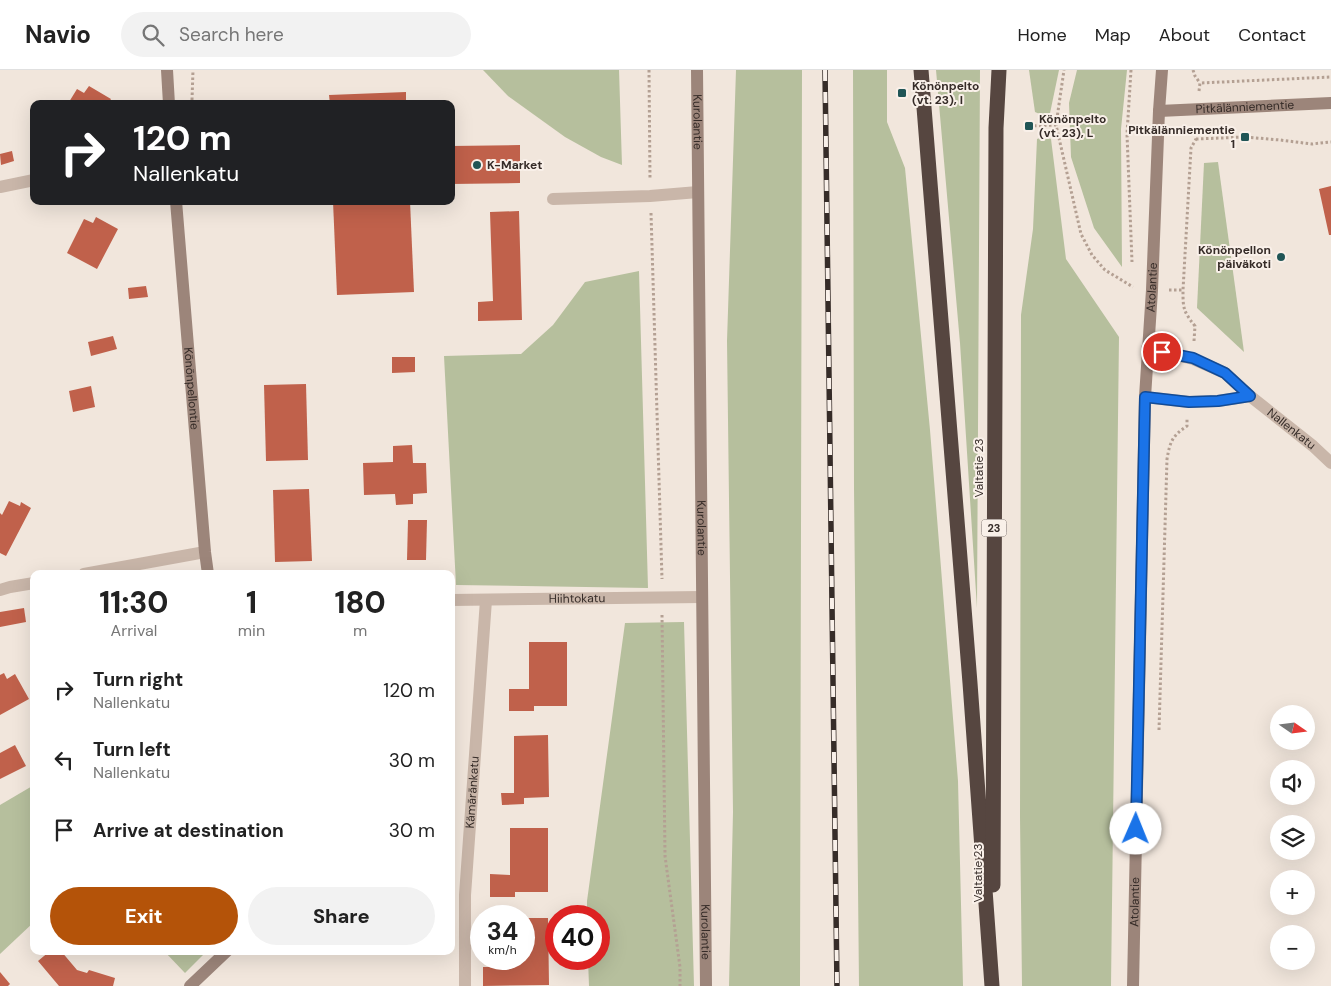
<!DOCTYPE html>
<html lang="en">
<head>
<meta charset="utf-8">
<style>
	body { margin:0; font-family:"DM Sans",sans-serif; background:#f2f2f2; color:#222; height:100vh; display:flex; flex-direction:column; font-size:19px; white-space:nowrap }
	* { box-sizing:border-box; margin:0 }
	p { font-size:16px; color:#767676 }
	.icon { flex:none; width:28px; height:28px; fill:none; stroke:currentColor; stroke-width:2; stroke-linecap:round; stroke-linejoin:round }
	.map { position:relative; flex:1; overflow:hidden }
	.sheet { position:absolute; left:30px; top:500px; width:425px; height:385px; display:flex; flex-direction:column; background:#fff; border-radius:10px; box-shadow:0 5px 20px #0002 }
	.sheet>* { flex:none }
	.hud { position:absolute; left:30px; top:30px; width:425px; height:105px; border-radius:10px; box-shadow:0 5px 20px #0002; background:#202124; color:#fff; overflow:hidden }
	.needle { width:32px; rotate:104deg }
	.buttons { position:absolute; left:1270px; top:635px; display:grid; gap:10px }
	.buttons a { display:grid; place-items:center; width:45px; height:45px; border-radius:50%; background:#fff; box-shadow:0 5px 20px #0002; font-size:25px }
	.speed { position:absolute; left:470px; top:835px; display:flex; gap:10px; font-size:25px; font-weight:700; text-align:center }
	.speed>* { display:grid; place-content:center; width:65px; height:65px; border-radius:50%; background:#fff; box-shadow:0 5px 20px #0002; line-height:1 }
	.speed small { font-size:12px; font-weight:400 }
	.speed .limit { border:8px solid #d22; background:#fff; color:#111 }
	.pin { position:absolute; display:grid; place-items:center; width:42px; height:42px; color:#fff; margin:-21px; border:2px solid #fff; border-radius:50%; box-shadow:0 1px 5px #0007 }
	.me { position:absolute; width:55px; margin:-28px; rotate:1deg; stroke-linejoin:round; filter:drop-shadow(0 0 4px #0008) }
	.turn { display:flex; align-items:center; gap:18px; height:105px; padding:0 20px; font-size:22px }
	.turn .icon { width:65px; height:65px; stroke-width:2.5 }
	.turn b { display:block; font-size:35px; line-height:42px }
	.eta { display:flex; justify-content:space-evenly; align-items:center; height:85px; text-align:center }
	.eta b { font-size:30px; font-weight:800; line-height:35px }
	.primary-button { display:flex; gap:10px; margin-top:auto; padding:10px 20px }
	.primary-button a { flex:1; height:58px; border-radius:30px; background:#b45309; color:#fff; font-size:20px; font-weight:800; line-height:58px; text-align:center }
	.primary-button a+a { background:#f2f2f2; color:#222 }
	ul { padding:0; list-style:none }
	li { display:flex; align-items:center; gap:15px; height:70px; padding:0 20px }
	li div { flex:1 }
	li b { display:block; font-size:19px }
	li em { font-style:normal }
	header { display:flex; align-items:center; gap:30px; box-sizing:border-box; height:70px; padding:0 25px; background:#fff; border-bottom:1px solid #e0e0e0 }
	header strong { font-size:24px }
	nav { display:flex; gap:28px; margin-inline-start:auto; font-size:18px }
	.search { width:350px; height:45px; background:#f2f2f2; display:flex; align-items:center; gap:12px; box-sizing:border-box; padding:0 18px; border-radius:28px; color:#767676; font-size:19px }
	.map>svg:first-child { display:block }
	.green { fill:#b6bf9d }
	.building { fill:#c0614b }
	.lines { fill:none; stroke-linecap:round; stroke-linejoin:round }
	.path { stroke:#b4a093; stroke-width:3; stroke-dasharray:2.5 2.5; stroke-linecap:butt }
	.lane { stroke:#c9b6a9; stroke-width:12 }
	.street { stroke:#c9b6a9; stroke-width:12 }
	.secondary { stroke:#9c857a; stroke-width:12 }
	.highway { stroke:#564640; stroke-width:15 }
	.rail-casing { stroke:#362c28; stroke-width:5.5 }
	.rail { stroke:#f9f0e9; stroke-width:4; stroke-dasharray:11; stroke-linecap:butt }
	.route-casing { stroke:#114b97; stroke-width:12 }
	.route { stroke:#1a73e8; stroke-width:9 }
	.poi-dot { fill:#205556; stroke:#f9f0e9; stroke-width:2 }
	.labels { text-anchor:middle; stroke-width:4; stroke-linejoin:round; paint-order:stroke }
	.shield { fill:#f9f0e9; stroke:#706762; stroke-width:1 }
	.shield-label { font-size:11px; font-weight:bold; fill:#362c28 }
	.poi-label { font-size:12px; font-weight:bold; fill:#362c28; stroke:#f9f0e9; text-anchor:start }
	.street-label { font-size:12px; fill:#362c28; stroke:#f9f0e9 }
</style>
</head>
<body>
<header>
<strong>Navio</strong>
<div class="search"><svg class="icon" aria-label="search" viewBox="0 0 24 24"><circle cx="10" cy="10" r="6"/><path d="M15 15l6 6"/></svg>Search here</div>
<nav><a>Home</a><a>Map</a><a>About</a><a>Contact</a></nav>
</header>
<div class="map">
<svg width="1331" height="916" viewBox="0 0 1331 916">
	<rect width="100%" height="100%" fill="#f1e6dc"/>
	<g class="green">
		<path d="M483 0H619L622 95 601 87 565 67 508 26Z"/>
		<path d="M736 0H802L800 916H729L733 742 727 271Z"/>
		<path d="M853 0H887V52L905 98 930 360 958 711 963 916H859L854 418Z"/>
		<path d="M936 0H980L977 538 960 273Z"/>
		<path d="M1029 0H1059L1049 48 1035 42Z"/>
		<path d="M1077 0H1127L1121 59 1122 197 1094 158 1071 87 1069 33Z"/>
		<path d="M1045 66 1051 69 1066 189 1119 267 1111 916H1022L1020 747 1021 245 1033 159 1037 69Z"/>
		<path d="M1218 92 1244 282 1197 238 1204 93Z"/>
		<path d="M639 201 648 518 456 515 444 286 521 284 553 255 585 212Z"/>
		<path d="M684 552 694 916H589L588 889H599V846H587V831L625 553Z"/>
		<path d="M34 715V852L0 884V735Z"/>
		<path d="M164 881H207L185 903Z"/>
	</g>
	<g class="building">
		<path d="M89 16 111 29 108 34H71L69 32 77 19 84 23Z"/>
		<path d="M406 22V34H330L329 25Z"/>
		<path d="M520 75V113L451 114V76Z"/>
		<path d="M12 81 14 91 1 95 0 84Z"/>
		<path d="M1331 116V165H1329L1319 119Z"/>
		<path d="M333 131H410L414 222 337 225Z"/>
		<path d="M519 141 522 250 478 251V232L493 231 490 142Z"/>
		<path d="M96 147 118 159 97 199 67 183 84 149 93 153Z"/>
		<path d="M146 216 148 227 129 229 128 218Z"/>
		<path d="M113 266 117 279 91 286 88 272Z"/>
		<path d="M392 287H415V302L392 303Z"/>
		<path d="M306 314 308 390 266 391 264 315Z"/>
		<path d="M91 316 95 337 73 342 69 321Z"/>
		<path d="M412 375 413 393H426L427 423 413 424V434L396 435 395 424 364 425 363 393 393 392V376Z"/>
		<path d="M309 419 312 491 275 492 273 420Z"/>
		<path d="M9 431 20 436 21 432 31 438 6 486 0 483V443L2 445Z"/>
		<path d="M408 450H427L426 490H407Z"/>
		<path d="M24 538 26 552 0 557V542Z"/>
		<path d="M529 572H567V636H534V641H509V619H529Z"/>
		<path d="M4 603 7 609 15 604 29 629 0 645V605Z"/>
		<path d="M548 665 549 727 524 728V734L502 735 501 723H514V666Z"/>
		<path d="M15 675 26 696 0 709V683Z"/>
		<path d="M510 758H548V822H515V827H490V804L510 805Z"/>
		<path d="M524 848H548L549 915 483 916V897H511V889H524Z"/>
		<path d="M50 881H61L77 900 87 903 89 900 115 908 113 916H59L38 891Z"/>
		<path d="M0 902 10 914 8 916H0Z"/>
	</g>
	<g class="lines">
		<g class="path">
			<path d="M649 0 650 109"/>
			<path d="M1131 0 1127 64 1132 192"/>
			<path d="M1193 0 1195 6 1200 13"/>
			<path d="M1199 21 1200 13 1331 7"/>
			<path d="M189 34 192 30 193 0"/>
			<path d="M1056 55 1064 0"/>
			<path d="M1029 56 1056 55 1081 164 1092 185 1105 200 1133 217"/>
			<path d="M1196 69 1245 67 1280 70 1312 74 1331 72"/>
			<path d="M651 143 662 509"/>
			<path d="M1169 220H1183"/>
			<path d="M1194 271 1195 256C1183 241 1183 238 1183 220L1191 78 1196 69V57"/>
			<path d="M662 545 665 786 680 897V916"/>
			<path d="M1159 660 1167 389C1170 372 1172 366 1187 356V349"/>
		</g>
		<path class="lane" d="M553 129 650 126 698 122"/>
		<g class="street">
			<path d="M0 117 34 110"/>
			<path id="s1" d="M1147 278 1193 289 1225 303 1250 326 1313 376 1331 393"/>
			<path d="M1145 327 1189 332 1218 331 1250 326"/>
			<path d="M84 504 205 482"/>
			<path d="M0 520 10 517 34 513"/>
			<path id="s2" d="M451 530 702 527"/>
			<path id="s3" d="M465 916V825L486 530"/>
		</g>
		<g class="secondary">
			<path d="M167 0 169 34"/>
			<path id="s4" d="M697 0 706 916"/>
			<path id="s5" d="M1159 41 1331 33"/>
			<path id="s6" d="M176 131 205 482 208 504"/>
			<path d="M190 916 227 881"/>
			<path id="s7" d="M1133 916 1145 327 1152 220 1159 41 1162 0"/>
		</g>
		<g class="highway">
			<path d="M921 0 970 613 992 916"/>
			<path d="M993 815 996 58 999 0"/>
		</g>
		<defs>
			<path id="rail" d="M825 0 837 916"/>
		</defs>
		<use href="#rail" class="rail-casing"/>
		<use href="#rail" class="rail"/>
	</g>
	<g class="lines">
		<defs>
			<path id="route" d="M1136 759 1145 327 1189 332 1218 331 1250 326 1225 303 1193 288 1162 282"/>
		</defs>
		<use href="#route" class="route-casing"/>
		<use href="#route" class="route"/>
	</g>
	<g class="poi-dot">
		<rect x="897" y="18" width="10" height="10" rx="2.5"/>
		<rect x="1024" y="51" width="10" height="10" rx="2.5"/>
		<rect x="1240" y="62" width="10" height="10" rx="2.5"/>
		<circle cx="477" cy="95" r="5"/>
		<circle cx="1281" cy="187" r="5"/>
	</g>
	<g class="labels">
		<rect class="shield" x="981.5" y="449.5" width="25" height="17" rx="4"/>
		<g class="shield-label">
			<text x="994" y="462">23</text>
		</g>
		<g class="poi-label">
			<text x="912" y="20">Könönpelto<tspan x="912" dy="14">(vt. 23), I</tspan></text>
			<text x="1039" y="53">Könönpelto<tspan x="1039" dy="14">(vt. 23), L</tspan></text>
			<text x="1235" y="64" text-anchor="end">Pitkälänniementie<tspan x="1235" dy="14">1</tspan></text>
			<text x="487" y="99">K-Market</text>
			<text x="1271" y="184" text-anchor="end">Könönpellon<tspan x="1271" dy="14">päiväkoti</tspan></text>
		</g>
		<g class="street-label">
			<text dy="4" stroke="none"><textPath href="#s5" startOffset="86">Pitkälänniementie</textPath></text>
			<text dy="4" stroke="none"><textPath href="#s4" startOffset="52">Kurolantie</textPath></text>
			<text dy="4" stroke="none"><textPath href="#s7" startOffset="699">Atolantie</textPath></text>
			<text dy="4" stroke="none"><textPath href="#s6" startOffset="188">Könönpellontie</textPath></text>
			<text dy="4" stroke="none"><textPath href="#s1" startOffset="169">Nallenkatu</textPath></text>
			<text transform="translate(979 398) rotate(-90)" y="4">Valtatie 23</text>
			<text dy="4" stroke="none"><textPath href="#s4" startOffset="458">Kurolantie</textPath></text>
			<text dy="4" stroke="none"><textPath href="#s2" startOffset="126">Hiihtokatu</textPath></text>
			<text dy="4" stroke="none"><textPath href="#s3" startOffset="194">Kämäränkatu</textPath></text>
			<text transform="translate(978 803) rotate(-90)" y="4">Valtatie 23</text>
			<text dy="4" stroke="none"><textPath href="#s7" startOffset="84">Atolantie</textPath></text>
			<text dy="4" stroke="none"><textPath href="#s4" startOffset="862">Kurolantie</textPath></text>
		</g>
	</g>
</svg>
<div class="buttons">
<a><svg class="needle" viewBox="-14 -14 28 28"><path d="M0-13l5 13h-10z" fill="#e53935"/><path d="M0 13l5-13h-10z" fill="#767676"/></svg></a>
<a><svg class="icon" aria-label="sound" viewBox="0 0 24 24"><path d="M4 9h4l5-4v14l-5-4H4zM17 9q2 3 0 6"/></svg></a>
<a><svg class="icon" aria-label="layers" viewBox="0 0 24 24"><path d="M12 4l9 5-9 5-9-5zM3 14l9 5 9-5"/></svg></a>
<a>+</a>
<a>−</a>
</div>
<div class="speed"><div>34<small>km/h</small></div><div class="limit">40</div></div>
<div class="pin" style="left:1162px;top:282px;background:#d93025"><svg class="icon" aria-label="arrive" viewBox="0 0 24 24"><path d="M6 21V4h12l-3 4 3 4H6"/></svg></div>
<svg class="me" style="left:1136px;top:759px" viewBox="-20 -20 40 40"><circle r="19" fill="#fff"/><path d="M0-13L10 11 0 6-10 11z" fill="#1a73e8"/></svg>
<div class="hud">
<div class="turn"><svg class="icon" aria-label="right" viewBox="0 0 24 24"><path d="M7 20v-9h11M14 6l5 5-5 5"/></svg><div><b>120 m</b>Nallenkatu</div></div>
</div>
<section class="sheet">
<div class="eta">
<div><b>11:30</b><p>Arrival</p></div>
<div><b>1</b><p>min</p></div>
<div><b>180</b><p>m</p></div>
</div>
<ul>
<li><svg class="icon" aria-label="right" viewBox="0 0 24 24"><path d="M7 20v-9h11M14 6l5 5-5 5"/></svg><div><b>Turn right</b><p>Nallenkatu</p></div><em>120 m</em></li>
<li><svg class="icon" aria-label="left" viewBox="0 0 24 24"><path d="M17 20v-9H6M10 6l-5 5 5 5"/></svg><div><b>Turn left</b><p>Nallenkatu</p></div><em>30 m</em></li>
<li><svg class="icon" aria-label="arrive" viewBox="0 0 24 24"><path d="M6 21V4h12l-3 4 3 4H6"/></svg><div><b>Arrive at destination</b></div><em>30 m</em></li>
</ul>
<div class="primary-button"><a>Exit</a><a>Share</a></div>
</section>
</div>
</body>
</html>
